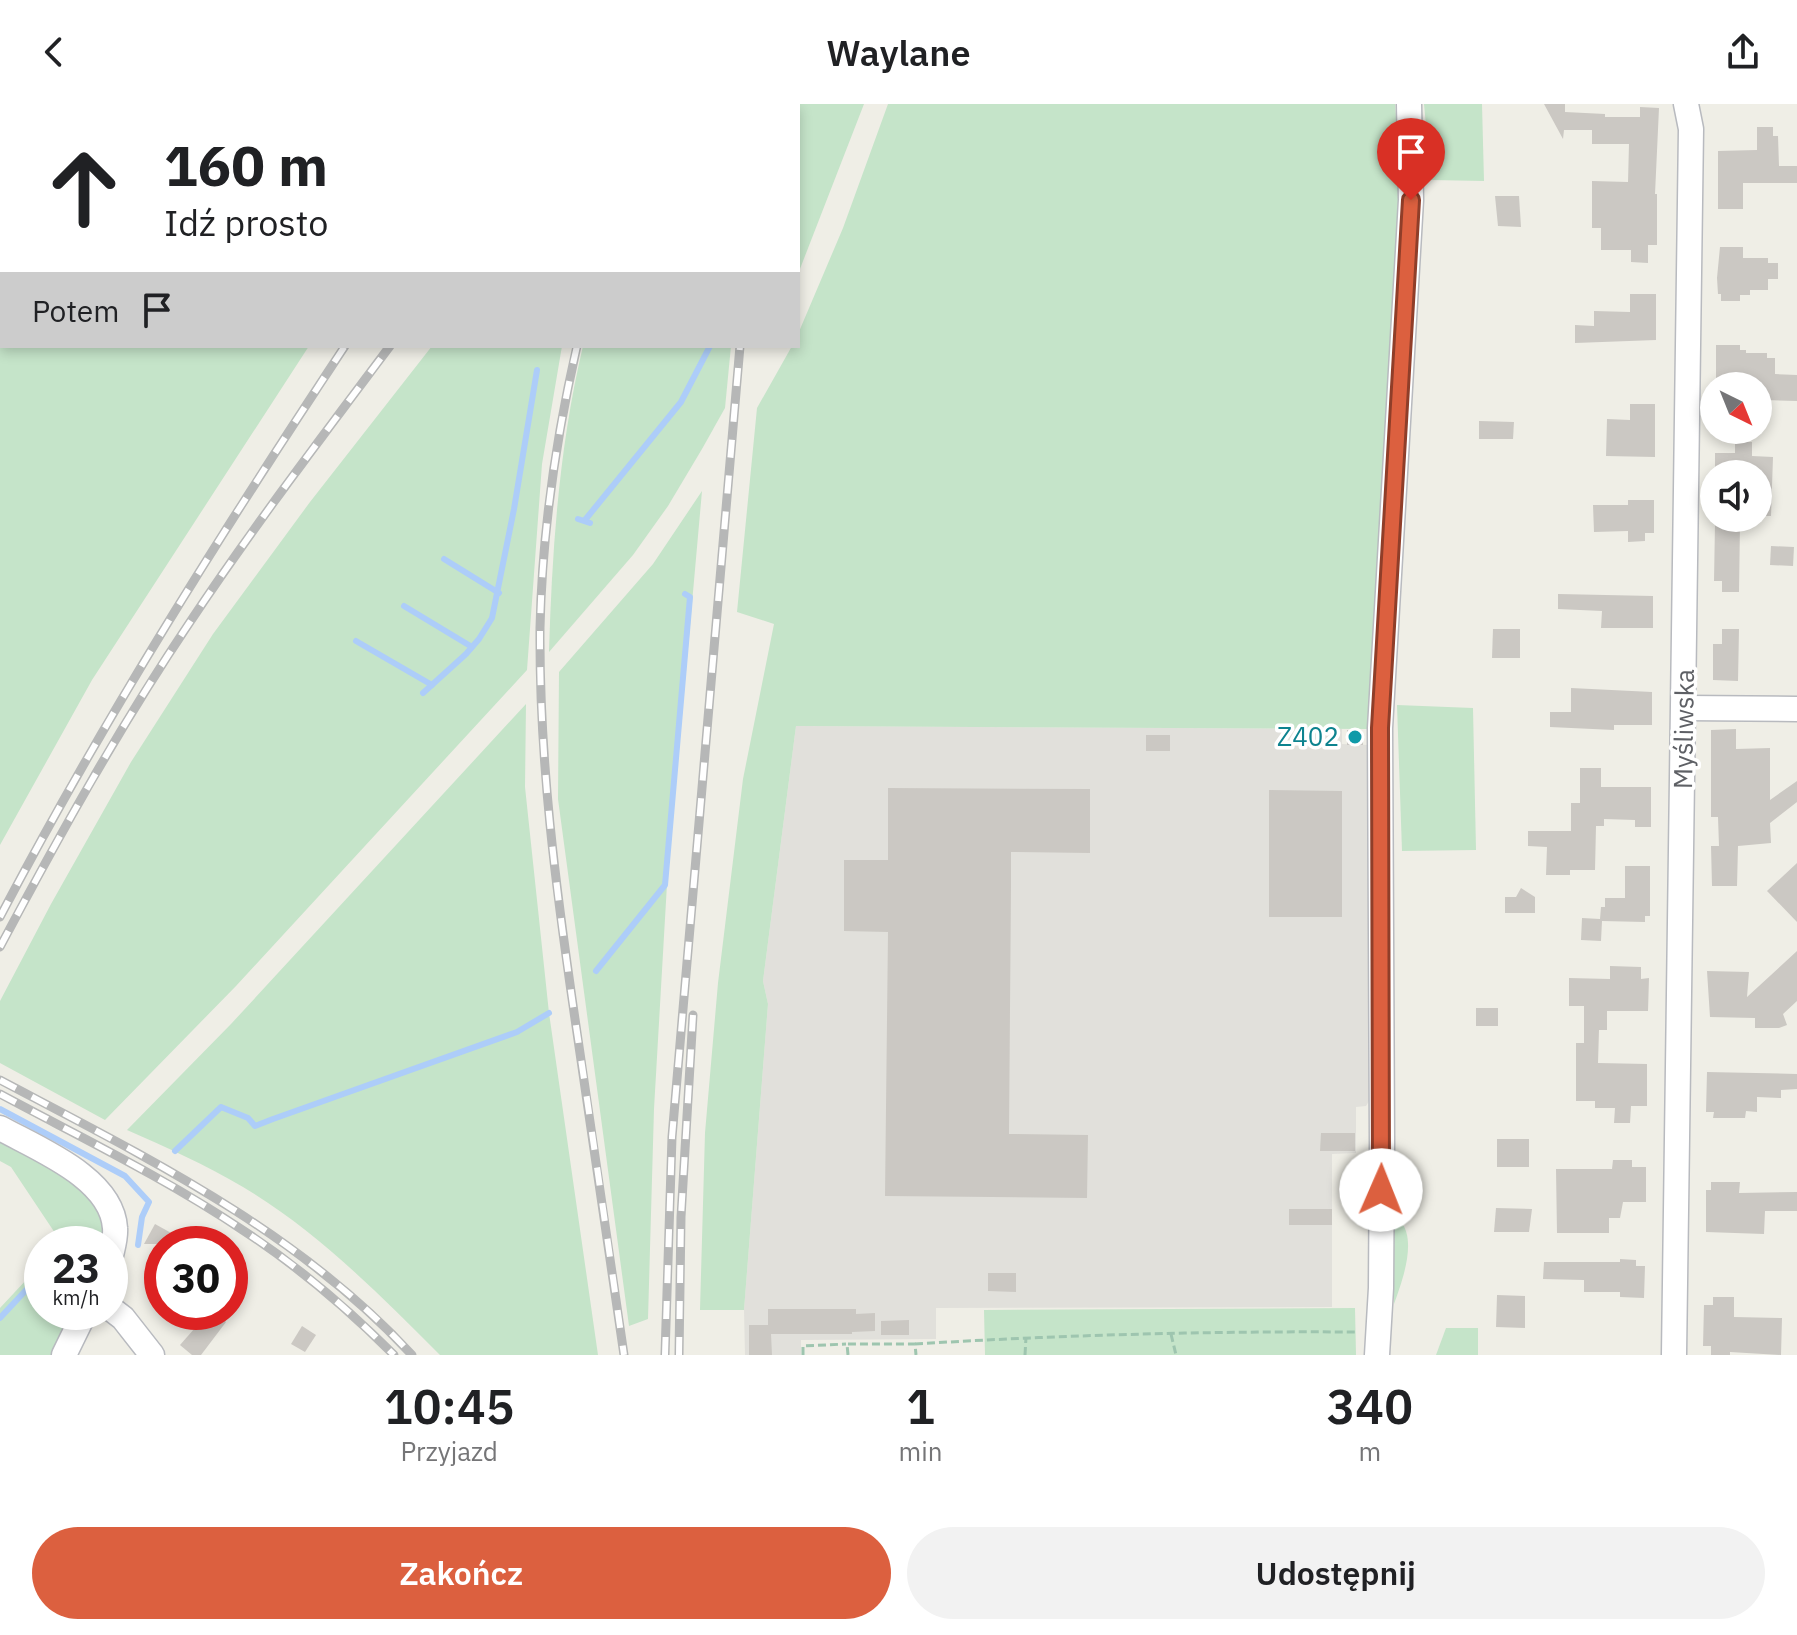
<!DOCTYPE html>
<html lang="pl">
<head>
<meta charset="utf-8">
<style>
	body { margin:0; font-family:"IBM Plex Sans",sans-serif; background:#f2f2f2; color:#202124; height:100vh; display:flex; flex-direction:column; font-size:30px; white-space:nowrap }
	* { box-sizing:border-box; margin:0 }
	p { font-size:26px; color:#757577 }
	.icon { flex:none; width:44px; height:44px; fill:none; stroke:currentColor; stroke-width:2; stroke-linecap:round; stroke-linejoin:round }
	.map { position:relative; height:1251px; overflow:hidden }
	.panel { display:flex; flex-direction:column; background:#fff; flex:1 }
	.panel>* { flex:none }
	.guide { position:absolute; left:0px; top:0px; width:800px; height:244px; box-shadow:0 4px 12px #0003; background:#fff; color:#202124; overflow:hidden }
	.needle { width:52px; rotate:137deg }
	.controls { position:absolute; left:1700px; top:268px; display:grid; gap:16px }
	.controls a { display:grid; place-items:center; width:72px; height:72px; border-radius:50%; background:#fff; box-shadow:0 4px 12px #0003; font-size:40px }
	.speed { position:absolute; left:24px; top:1122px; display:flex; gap:16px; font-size:40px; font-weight:700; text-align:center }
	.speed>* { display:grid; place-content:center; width:104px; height:104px; border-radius:50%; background:#fff; box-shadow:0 4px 12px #0003; line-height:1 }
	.speed small { font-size:20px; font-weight:400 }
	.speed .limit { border:12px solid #d22; background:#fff; color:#111 }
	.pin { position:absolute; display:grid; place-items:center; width:68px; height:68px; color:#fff; margin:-82px -34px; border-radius:50% 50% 50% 0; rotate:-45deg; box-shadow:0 0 8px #0007 }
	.pin .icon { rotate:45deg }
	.me { position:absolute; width:88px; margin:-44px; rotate:1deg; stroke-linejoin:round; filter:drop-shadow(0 0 6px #0008) }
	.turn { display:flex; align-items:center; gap:28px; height:168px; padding:0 32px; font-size:36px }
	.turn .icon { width:104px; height:104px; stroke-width:2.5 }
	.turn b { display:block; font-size:56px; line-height:68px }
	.then { display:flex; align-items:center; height:76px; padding:0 32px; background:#0003; gap:16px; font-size:30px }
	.eta { display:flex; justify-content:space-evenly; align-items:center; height:136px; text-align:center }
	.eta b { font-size:48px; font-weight:600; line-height:56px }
	.primary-button { display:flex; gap:16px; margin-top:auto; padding:16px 32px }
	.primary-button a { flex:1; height:92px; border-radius:48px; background:#dc603f; color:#fff; font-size:32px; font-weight:600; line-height:92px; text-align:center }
	.primary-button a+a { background:#f2f2f2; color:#202124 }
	header { display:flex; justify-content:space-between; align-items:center; height:104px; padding:0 32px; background:#fff; font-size:36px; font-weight:600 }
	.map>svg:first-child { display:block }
	.industrial { fill:#e1e0db }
	.green { fill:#c5e4c9 }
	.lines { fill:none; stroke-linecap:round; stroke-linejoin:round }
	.stream { stroke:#adcdf9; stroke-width:6 }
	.building { fill:#cbc8c3 }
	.minor-casing { stroke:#b8babf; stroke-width:27 }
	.path { stroke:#9ec5af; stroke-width:3; stroke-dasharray:8 4; stroke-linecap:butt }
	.minor { stroke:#fff; stroke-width:24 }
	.rail-casing { stroke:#b6b7b7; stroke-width:9 }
	.rail { stroke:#fff; stroke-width:6; stroke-dasharray:18; stroke-linecap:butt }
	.route-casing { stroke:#8f3e29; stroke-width:20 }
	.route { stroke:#dc603f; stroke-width:14 }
	.culture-dot { fill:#0f9aa8; stroke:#fff; stroke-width:3 }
	.labels { text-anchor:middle; stroke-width:7; stroke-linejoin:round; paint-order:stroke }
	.street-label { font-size:26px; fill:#5e6065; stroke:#fff }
	.culture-label { font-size:26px; fill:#0d838f; stroke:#fff; text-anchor:end }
</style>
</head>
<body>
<header><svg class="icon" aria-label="back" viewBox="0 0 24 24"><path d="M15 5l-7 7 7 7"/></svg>Waylane<svg class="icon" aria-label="share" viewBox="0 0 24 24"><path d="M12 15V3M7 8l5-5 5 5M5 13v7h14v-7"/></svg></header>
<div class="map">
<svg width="1797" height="1251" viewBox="0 0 1797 1251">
	<rect width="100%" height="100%" fill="#efeee6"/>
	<path class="industrial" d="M796 622 1342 625V640L1368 641 1373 991 1366 1002 1356 1003V1049L1332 1050V1203L936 1204V1235L801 1236V1251H745L744 1206 768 900 763 877Z"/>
	<g class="green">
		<path d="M0 0H468L2 2V242H309L92 576 0 741Z"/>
		<path d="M786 0H864L798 170V2H786Z"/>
		<path d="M888 0H1395L1400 63 1369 625 796 622 763 877 768 900 744 1206H700L705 1029 718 879 743 675 774 520 737 508 757 304 792 242H798V230L843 124Z"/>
		<path d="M1424 0H1482L1484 77 1431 76Z"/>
		<path d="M432 242H562L542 360 527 566 236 882 105 1016 0 959V897L51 800 131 658 213 530 310 398Z"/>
		<path d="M583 242H731L725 304 702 345 668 402 633 451 549 548C552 445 559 343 583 242Z"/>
		<path d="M702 387 667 780 654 1005 648 1215 629 1222 558 695 559 568 653 460Z"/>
		<path d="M526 600 525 683 549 909 598 1251H440C379 1190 317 1127 243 1083 206 1061 166 1043 127 1026L231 920Z"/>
		<path d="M1397 601 1473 604 1476 746 1402 747Z"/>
		<path d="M0 1032 82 1082 95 1102 102 1120 103 1140H59L61 1138 11 1063 0 1057Z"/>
		<path d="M1392 1115 1401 1118C1417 1137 1402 1178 1394 1200Z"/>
		<path d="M42 1159V1208H75L53 1251H0V1204Z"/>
		<path d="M1355 1204 1356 1251H985L984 1206Z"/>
		<path d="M1446 1224H1478V1251H1436Z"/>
	</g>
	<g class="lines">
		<g class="stream">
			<path d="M531 2 532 0"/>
			<path d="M747 2V0"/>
			<path d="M578 415 590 419"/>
			<path d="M585 416 681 298 710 242"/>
			<path d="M444 455 499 489"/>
			<path d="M404 502 472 543"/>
			<path d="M356 537 432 581"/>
			<path d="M423 589 466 550 479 535 492 514 514 405 537 266"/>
			<path d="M596 867 665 781 690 493 685 490"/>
			<path d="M0 1005 125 1072 149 1098 142 1113 138 1141"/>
			<path d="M175 1047 221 1003 248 1014 255 1022 273 1015 517 928 549 909"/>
			<path d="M76 1140 97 1138"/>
			<path d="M0 1214 42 1169"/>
		</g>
	</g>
	<g class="building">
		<path d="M1544 0H1565V8L1605 10V13H1640V3L1659 4 1655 90H1657V141H1648V159L1631 158V146H1601V124H1592V77L1628 78 1629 40H1592V26H1564L1563 35Z"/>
		<path d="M1757 23H1773V32H1778L1779 62H1797V79H1743V105H1718V47L1757 46Z"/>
		<path d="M1495 92H1519L1521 123 1498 122Z"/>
		<path d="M1720 143H1743V154H1768V159H1778V175H1768V186H1750V191H1740V197H1721V190H1718L1717 174Z"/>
		<path d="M1630 190H1656V236L1575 239V221L1594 222V207L1630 208Z"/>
		<path d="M1716 241H1740V246H1746V249H1767V254H1775V270L1797 271V297L1766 296V285H1758V282H1716Z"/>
		<path d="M1630 300H1655V353L1606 352 1607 315 1630 316Z"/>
		<path d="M1479 317 1514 318 1513 335H1479Z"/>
		<path d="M1735 338H1752V352L1773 353 1771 412H1758V370H1715V349H1735Z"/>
		<path d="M1628 396H1654V429H1645V437L1628 438V427L1594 428 1593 401H1628Z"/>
		<path d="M1715 420H1740L1739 488H1722V477H1714Z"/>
		<path d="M1771 442 1794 443 1793 462 1770 461Z"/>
		<path d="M1558 490 1653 492V524H1601L1602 507 1558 505Z"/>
		<path d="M1493 525H1520V554H1492Z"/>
		<path d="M1722 525H1739L1738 577 1713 576V540H1722Z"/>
		<path d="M1571 584 1652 588V621H1614V626L1550 623V608H1571Z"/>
		<path d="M1736 625V645L1770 644V696L1797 677V698L1770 719 1771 739 1738 742 1737 782H1712L1711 742H1719L1718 713H1711V626Z"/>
		<path d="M1347 626H1362L1363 641H1347Z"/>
		<rect x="1146" y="631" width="24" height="16"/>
		<path d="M1580 664H1601V683H1651V723H1635V716L1604 715V722H1596L1595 766H1570V771H1546L1547 743 1528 742V727H1571V699H1580Z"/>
		<path d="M888 684 1090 685V749L1011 748V782L1009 1030 1088 1031 1087 1094 885 1092 888 828 844 827V756H888Z"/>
		<path d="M1269 686 1342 687V813H1269Z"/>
		<path d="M1797 759V818L1767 787Z"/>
		<path d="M1625 762H1650V812H1645V818L1602 817 1601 837 1581 836 1582 814 1600 815 1601 803H1605V794H1625Z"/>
		<path d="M1521 784 1535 793V809H1505V793H1516Z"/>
		<path d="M1797 847V897L1783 910 1787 921 1779 924H1755V914L1710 913 1707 867 1749 868 1747 893Z"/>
		<path d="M1610 862 1641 863V875L1649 874 1648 907H1607V926H1599L1598 959 1647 960V1002H1631L1630 1019H1614L1615 1004H1595V997H1576V939H1584V902H1569V874L1610 875Z"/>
		<rect x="1476" y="904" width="22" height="18"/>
		<path d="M1707 968 1797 970V985L1781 986V994L1757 993V1008L1746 1007 1745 1014H1713L1714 1008H1706Z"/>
		<path d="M1321 1029H1355V1047H1320Z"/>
		<rect x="1497" y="1035" width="32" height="28"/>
		<path d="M1613 1056H1632V1063H1646V1098H1623L1620 1114H1609V1129H1557L1556 1065H1612Z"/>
		<path d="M1711 1078H1740L1739 1089 1797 1088V1107H1765L1764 1130 1706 1128V1086H1711Z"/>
		<path d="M1496 1104 1532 1105 1529 1128H1494Z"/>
		<rect x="1289" y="1105" width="43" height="16"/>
		<path d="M155 1120 191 1140H144Z"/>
		<path d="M1620 1155 1636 1156V1162H1645L1644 1194 1620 1193V1188H1584V1176L1543 1175 1544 1158H1620Z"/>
		<path d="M988 1169H1016V1188L988 1187Z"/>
		<path d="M1497 1191 1525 1192V1224L1496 1223Z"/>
		<path d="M1713 1193H1734V1213L1782 1214 1781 1251 1730 1248V1251H1711V1242H1703L1704 1201H1713Z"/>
		<path d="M768 1205H856V1210L875 1209V1227L852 1228V1230H771L772 1251H749V1221H768Z"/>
		<path d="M209 1208H215L226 1218 201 1251H192L180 1241Z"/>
		<path d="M909 1216V1231H881V1217Z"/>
		<path d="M302 1222 316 1231 305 1248 291 1240Z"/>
	</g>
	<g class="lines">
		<defs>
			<g id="minor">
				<path d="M1685 604 1797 605"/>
				<path d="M0 1024C38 1045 112 1074 115 1124 116 1135 112 1145 110 1156"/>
				<path d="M110 1204 123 1214 152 1251"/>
				<path d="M64 1251 85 1208"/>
				<path d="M1377 1251 1381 1184 1382 1039 1380 624 1411 96 1409 0"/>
				<path d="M1674 1251 1691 25 1686 0"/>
			</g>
		</defs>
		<use href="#minor" class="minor-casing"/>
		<g class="path">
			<path d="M1171 1230 1176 1251"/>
			<path d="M915 1240C1062 1231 1209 1227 1356 1228"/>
			<path d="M803 1251V1242L846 1240"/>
			<path d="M848 1251 847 1240H915L916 1251"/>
			<path d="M1025 1251 1026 1233"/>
		</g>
		<use href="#minor" class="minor"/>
		<defs>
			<g id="rail">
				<path d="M503 2 504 0"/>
				<path d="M568 2 570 0"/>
				<path d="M655 2 656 0"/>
				<path d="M777 2V0"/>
				<path d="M577 242C556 334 542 430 540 524 539 656 556 785 575 915 592 1027 608 1139 624 1251"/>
				<path d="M0 813C103 616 222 428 345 242"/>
				<path d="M0 843C59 732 120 622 190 518 253 423 322 333 390 242"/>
				<path d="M0 976C146 1053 298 1127 412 1251"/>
				<path d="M0 990C82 1034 167 1075 244 1127 299 1163 348 1205 394 1251"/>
				<path d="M665 1251 672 1033 740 242"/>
				<path d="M679 1251 681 1113 693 911"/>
			</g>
		</defs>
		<use href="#rail" class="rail-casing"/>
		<use href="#rail" class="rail"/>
	</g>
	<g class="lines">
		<defs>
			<path id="route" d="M1381 1086 1380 624 1411 96"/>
		</defs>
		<use href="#route" class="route-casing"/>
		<use href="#route" class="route"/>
	</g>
	<circle class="culture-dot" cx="1355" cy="633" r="8"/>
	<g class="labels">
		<g class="street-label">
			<text transform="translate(1684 625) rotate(-89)" y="9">Myśliwska</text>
		</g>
		<g class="culture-label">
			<text x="1339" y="642">Z402</text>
		</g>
	</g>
</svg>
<div class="controls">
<a><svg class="needle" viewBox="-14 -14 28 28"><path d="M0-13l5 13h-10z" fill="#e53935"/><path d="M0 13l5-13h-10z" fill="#757577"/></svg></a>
<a><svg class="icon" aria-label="sound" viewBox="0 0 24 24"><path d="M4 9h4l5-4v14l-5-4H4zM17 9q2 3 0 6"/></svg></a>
</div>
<div class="speed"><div>23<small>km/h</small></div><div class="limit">30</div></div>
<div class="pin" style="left:1411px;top:96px;background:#d93025"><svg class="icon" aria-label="arrive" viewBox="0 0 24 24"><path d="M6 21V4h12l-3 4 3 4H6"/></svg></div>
<svg class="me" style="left:1381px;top:1086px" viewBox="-20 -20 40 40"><circle r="19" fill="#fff"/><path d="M0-13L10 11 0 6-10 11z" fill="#dc603f"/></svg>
<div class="guide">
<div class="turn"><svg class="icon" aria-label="ahead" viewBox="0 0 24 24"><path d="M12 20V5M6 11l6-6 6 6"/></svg><div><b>160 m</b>Idź prosto</div></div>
<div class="then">Potem<svg class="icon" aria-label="arrive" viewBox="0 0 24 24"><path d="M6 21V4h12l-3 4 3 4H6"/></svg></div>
</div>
</div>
<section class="panel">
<div class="eta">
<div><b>10:45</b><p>Przyjazd</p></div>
<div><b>1</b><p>min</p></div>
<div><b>340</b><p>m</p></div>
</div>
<div class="primary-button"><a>Zakończ</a><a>Udostępnij</a></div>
</section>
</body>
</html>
